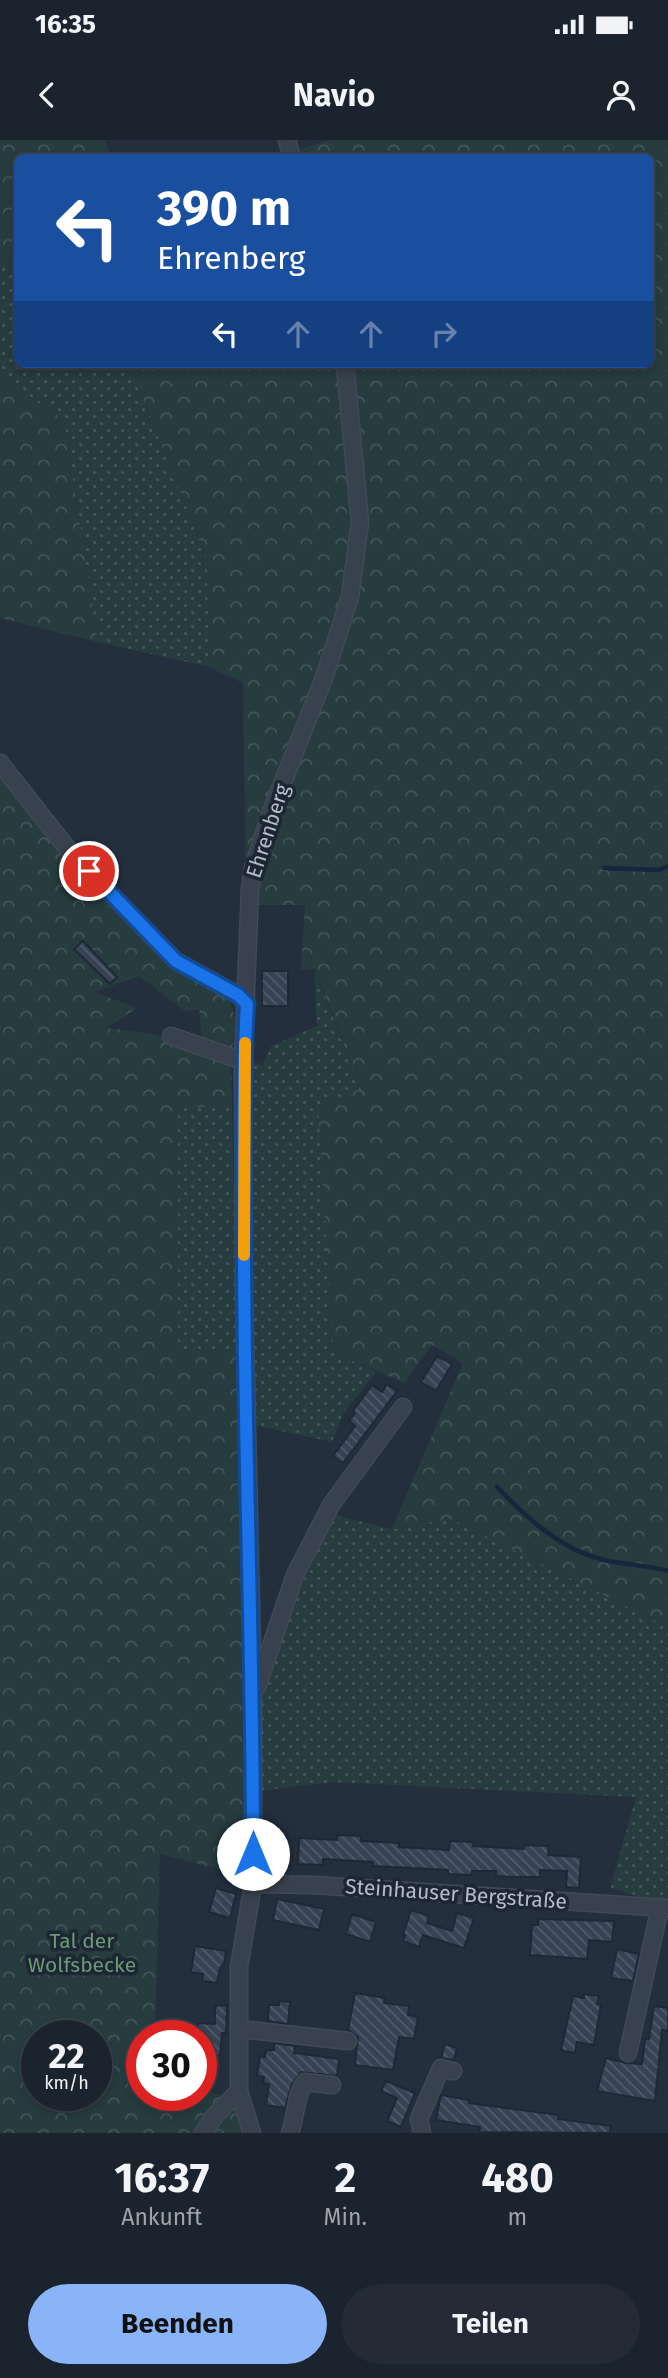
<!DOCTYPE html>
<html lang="de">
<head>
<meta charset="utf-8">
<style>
	body { margin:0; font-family:"Fira Sans",sans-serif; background:#242b36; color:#f1f3f6; height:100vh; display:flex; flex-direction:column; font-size:26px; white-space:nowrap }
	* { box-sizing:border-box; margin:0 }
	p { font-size:23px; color:#a0a4aa }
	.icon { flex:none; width:38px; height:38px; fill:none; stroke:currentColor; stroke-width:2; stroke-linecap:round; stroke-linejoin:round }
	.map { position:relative; height:1993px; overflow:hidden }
	.panel { display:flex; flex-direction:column; background:#1b232e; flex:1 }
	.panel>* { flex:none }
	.top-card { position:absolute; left:14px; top:14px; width:640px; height:214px; border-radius:10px; box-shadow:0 4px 10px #0003,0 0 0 2px #39404a; background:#1a4fa0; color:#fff; overflow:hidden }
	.speed { position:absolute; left:21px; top:1880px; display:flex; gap:14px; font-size:35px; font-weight:700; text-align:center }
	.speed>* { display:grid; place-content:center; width:91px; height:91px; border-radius:50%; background:#1b232e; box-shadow:0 4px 10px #0003,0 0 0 2px #39404a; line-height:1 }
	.speed small { font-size:18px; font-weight:400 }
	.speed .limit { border:10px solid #d22; background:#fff; color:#111 }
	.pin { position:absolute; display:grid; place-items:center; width:60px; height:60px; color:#fff; margin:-30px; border:4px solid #fff; border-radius:50%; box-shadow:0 2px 7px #0007 }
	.me { position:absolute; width:77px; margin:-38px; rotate:0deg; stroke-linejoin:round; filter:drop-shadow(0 0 5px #0008) }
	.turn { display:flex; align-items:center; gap:24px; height:147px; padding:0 28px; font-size:32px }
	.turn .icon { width:91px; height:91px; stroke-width:2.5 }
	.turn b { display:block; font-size:49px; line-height:60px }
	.lanes { display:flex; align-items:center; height:66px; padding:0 28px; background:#0003; justify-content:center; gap:35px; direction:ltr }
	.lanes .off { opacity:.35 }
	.eta { display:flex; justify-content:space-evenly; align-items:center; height:119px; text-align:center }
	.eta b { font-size:42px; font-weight:700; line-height:49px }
	.button { display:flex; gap:14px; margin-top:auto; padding:14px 28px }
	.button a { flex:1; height:80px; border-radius:42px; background:#8ab4f8; color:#111; font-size:28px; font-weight:700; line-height:80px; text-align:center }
	.button a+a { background:#242b36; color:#f1f3f6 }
	.status { display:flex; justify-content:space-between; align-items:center; height:49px; padding:0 35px; background:#1b232e; direction:ltr }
	.status svg { height:19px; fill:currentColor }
	header { display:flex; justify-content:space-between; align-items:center; height:91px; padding:0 28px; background:#1b232e; font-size:32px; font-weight:700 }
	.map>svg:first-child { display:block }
	.green { fill:url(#green-dots) }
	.forest { fill:url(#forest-crowns); fill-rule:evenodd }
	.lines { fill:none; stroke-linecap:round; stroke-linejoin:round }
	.stream { stroke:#17263c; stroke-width:4.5 }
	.building { fill:url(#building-back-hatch); stroke:#1f2835; stroke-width:2 }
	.minor-casing { stroke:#414a57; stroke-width:19 }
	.minor { stroke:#38414e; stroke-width:16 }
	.route-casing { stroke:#114b97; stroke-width:18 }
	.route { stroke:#1a73e8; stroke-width:12 }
	.slow { stroke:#f59e0b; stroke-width:12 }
	.labels { text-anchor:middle; stroke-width:7; stroke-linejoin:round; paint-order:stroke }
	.street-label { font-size:21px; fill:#b4bcc9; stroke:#1d2633 }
	.park-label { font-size:21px; fill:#6b9a76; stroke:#1d2633 }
</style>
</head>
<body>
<div class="status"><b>16:35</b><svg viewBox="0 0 49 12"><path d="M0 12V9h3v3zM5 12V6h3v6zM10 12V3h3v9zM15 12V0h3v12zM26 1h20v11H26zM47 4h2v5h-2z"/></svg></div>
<header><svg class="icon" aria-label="back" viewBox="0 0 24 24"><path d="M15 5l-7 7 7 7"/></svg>Navio<svg class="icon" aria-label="person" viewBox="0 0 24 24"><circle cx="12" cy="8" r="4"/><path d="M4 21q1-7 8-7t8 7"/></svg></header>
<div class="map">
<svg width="668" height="1993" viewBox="0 0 668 1993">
	<defs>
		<pattern id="green-dots" width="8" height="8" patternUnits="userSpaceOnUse" patternTransform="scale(1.75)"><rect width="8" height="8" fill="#263c3f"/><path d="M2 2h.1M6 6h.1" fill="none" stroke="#435659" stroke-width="1.8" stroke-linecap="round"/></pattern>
		<pattern id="forest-crowns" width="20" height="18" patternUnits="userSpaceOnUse" patternTransform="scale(1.75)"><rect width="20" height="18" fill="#263c3f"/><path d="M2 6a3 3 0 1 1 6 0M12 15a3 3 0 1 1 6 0" fill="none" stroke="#435659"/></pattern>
		<pattern id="building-back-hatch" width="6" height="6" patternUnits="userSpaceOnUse" patternTransform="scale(1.75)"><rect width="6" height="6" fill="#364354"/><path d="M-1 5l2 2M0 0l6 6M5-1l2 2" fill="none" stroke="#515c6b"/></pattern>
	</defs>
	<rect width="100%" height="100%" fill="#242f3e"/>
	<g class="green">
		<path d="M0 118 17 129 18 224H123L136 242 207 419 209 527 98 502 64 280 0 238Z"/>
		<path d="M314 829 361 949 333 1212 376 1232 343 1274 332 1302 254 1285 248 920 263 925 271 906 317 886Z"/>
		<path d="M178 966 232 967 237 1211 178 1214Z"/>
		<path d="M335 1375 392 1389 450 1378 668 1487V1765L610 1748 636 1657 332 1642 258 1651 259 1556 305 1437Z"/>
	</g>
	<g class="forest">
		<path d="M0 0H105L109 13 283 15 329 0H668V1487L451 1379 392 1389 463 1223 432 1205 404 1243 333 1212 318 965 361 949 315 829 301 830 305 765H254L246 760 243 543 209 527 207 419 136 242 123 224H651V18H18L17 129 0 118Z"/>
		<path d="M0 238 64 280 98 502 0 478Z"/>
		<path d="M0 618 115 759 229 857C235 874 236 891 232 909L211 903 202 898 199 869 185 871 139 836 94 852 137 868 106 888 153 894 198 913 228 921 231 927 232 967H178V1213L237 1211 246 1736 160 1714 155 1895H142V1955H201V1948L235 1960 245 1993H0ZM37 1895H96V1955H37Z"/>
	</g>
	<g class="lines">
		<g class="stream">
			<path d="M604 728 659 730 668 726"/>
			<path d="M497 1347C527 1378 561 1410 604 1420 625 1425 647 1425 668 1431"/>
		</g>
	</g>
	<g class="building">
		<path d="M83 801 117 837 110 844 74 809Z"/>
		<rect x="262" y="831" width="26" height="35"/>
		<path d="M437 1216 452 1224 436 1251 421 1242Z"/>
		<path d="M387 1244 397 1251 343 1323 333 1316 355 1286 349 1281 355 1273 353 1271 372 1245 382 1252Z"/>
		<path d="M337 1695 361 1696V1701L399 1703V1707L449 1710 450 1701 474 1702 473 1706 524 1709V1705L549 1706 548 1715 581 1717 579 1748 566 1747 567 1731 540 1730V1737H509L496 1736V1731H472V1735L448 1734V1730L373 1726V1722L323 1719V1725L298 1724 299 1698 337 1700Z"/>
		<path d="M216 1748 236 1754 230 1778 209 1772Z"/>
		<path d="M277 1759 324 1769 319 1790 273 1780Z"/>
		<path d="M411 1770 429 1776 427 1783 452 1791 457 1773 474 1778 464 1808 423 1795 419 1807 403 1801 405 1795 403 1794Z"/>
		<path d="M352 1774 376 1782 370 1802 346 1794Z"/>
		<path d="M538 1779 614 1781 612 1802 589 1800 587 1819 530 1815 532 1785H538Z"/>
		<path d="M195 1806 226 1811 224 1824 220 1828 217 1843 202 1841 203 1834 191 1832Z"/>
		<path d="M617 1809 639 1814 633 1841 611 1838Z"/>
		<path d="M355 1853 385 1858 384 1863 409 1866 408 1875 418 1877 414 1899 399 1897 393 1930 355 1925 358 1897 348 1890Z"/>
		<path d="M584 1854 599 1856 597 1864 601 1865 594 1905 577 1902 575 1913 561 1910 573 1856 584 1858Z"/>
		<path d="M279 1861 290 1862 288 1884 268 1881 269 1865H279Z"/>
		<path d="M227 1865 226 1893H222L220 1916 212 1915 211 1946H201V1895H197L198 1883 215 1884V1866Z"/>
		<path d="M654 1866 668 1868V1891L662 1890 655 1961 597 1951 606 1918 626 1923 642 1924 645 1899H649Z"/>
		<path d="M274 1903 295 1906 294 1913 339 1919 337 1936 301 1932 292 1944 285 1968 266 1965 269 1944 263 1943 264 1937 257 1936 260 1916 265 1917 266 1910H274Z"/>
		<path d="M445 1904 457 1908 454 1920 441 1918Z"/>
		<path d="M386 1941 415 1953 401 1987 387 1981 397 1958 381 1951Z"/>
		<path d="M441 1955 469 1960V1963L559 1975 558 1979 611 1986 610 1993 479 1992 480 1987 436 1980Z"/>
	</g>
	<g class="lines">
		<defs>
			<g id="minor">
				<path d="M287 0 292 18"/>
				<path d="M0 623 71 713 176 821 238 855 247 864"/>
				<path d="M171 896 243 921"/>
				<path d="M257 1547 295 1435 331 1365 403 1267"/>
				<path d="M253 1744 314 1745 668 1768"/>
				<path d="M241 1889 348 1901"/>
				<path d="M628 1913 660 1767"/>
				<path d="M203 1993 213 1978 239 1951"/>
				<path d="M252 1993 239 1951V1827L253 1744V1559L244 1151 243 921 250 749 253 728 271 672 324 538 350 457 360 382 345 224"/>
				<path d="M290 1993C296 1977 295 1956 305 1942L332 1945"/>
				<path d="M422 1993 419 1979 441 1928 453 1931"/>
			</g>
		</defs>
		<use href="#minor" class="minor-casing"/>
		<use href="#minor" class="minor"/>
	</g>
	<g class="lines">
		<defs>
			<path id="route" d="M89 731 176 821 238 855 247 864C242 950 244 1036 244 1123 245 1320 253 1517 253 1714"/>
		</defs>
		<use href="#route" class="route-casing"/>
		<use href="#route" class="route"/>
		<path class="slow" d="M244 1115 245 903"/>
	</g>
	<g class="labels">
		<g class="street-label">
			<text transform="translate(268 691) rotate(-72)" y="7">Ehrenberg</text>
			<text transform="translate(456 1754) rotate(4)" y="7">Steinhauser Bergstraße</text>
		</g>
		<g class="park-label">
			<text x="82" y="1808">Tal der<tspan x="82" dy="24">Wolfsbecke</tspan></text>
		</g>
	</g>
</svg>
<div class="speed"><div>22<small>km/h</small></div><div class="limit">30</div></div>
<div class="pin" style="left:89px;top:731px;background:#d93025"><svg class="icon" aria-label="arrive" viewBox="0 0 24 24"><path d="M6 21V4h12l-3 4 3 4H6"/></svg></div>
<svg class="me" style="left:253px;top:1714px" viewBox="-20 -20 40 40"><circle r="19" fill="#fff"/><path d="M0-13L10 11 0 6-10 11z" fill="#1a73e8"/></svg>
<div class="top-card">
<div class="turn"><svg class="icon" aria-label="left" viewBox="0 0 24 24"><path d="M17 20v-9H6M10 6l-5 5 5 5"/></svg><div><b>390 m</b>Ehrenberg</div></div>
<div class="lanes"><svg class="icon" aria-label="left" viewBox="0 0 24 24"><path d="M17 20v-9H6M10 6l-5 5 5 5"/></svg><svg class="icon off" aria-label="ahead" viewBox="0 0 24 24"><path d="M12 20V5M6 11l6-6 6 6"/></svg><svg class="icon off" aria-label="ahead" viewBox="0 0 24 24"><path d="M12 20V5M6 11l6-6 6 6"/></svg><svg class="icon off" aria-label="right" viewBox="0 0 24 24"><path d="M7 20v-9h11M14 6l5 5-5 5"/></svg></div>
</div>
</div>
<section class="panel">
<div class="eta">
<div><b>16:37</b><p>Ankunft</p></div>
<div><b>2</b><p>Min.</p></div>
<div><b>480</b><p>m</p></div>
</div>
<div class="button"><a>Beenden</a><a>Teilen</a></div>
</section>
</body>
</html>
